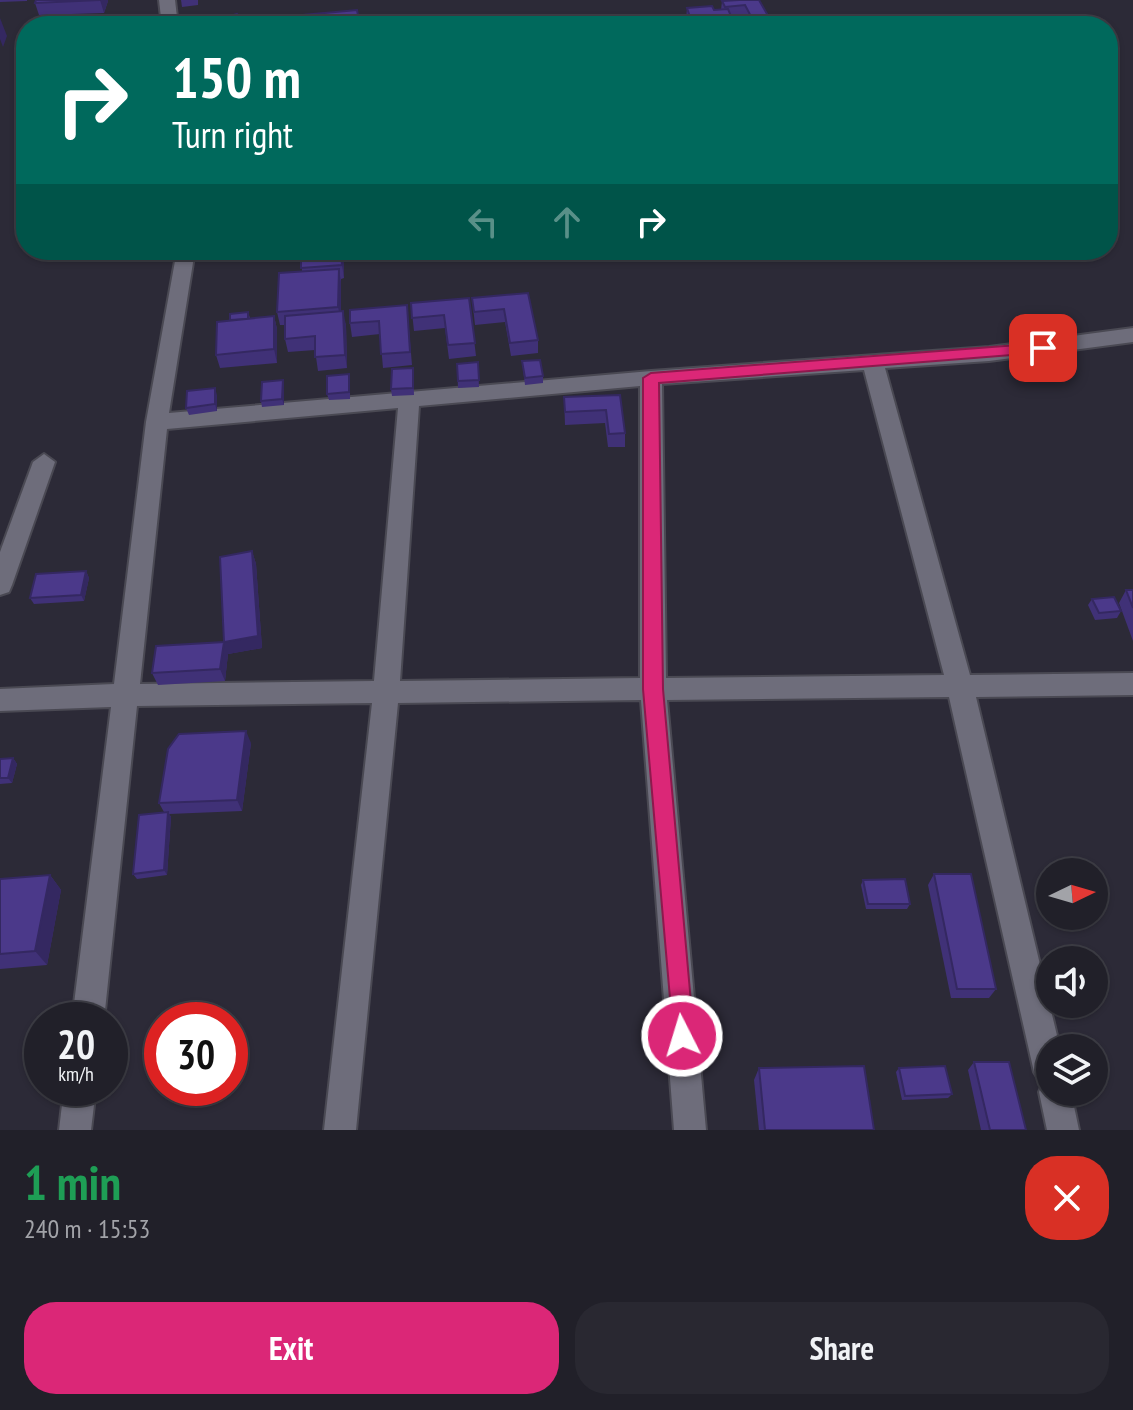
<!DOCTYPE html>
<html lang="en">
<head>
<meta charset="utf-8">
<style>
	body { margin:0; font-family:"PT Sans Narrow",sans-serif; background:#292831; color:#f1f3f6; height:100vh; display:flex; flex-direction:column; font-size:30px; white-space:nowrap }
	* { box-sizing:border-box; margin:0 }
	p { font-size:26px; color:#a2a3a8 }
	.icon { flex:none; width:44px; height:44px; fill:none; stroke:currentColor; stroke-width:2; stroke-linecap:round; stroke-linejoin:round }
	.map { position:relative; height:1130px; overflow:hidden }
	.sheet { display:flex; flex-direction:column; background:#212029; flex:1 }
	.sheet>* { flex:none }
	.hud { position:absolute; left:16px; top:16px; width:1102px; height:244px; border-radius:32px; box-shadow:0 2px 6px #0004,0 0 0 2px #3e3e46; background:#00695c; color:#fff; overflow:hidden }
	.needle { width:52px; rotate:85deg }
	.fabs { position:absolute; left:1036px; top:858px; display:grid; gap:16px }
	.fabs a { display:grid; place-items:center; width:72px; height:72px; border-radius:50%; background:#212029; box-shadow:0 2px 6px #0004,0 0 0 2px #3e3e46; font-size:40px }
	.speed { position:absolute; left:24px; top:1002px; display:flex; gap:16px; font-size:40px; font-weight:700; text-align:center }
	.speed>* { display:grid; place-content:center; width:104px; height:104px; border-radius:50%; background:#212029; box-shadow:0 2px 6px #0004,0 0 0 2px #3e3e46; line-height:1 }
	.speed small { font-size:20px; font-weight:400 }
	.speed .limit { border:12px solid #d22; background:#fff; color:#111 }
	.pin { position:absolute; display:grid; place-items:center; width:68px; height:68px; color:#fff; margin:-34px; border-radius:16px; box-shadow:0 4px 12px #0006 }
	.me { position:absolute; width:88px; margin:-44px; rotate:355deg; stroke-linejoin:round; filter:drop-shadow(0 0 6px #0008) }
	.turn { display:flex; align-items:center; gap:28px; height:168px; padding:0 24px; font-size:36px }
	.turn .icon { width:104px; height:104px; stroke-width:2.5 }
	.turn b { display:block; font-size:56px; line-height:68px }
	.lanes { display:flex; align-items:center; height:76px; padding:0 24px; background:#0003; justify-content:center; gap:40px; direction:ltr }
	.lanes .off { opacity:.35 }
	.round { display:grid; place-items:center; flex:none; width:84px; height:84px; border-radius:32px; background:#292831 }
	.headline { display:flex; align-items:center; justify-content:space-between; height:136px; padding:0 24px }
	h1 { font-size:48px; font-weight:700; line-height:60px; color:#1e9e55 }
	.cta { display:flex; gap:16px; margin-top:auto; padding:16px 24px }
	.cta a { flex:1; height:92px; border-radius:32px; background:#db2777; color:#fff; font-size:32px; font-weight:700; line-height:92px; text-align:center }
	.cta a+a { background:#292831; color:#f1f3f6 }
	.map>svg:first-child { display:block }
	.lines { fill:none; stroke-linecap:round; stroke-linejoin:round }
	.street-casing { stroke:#4a4953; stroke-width:4 }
	.street { fill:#6e6d7b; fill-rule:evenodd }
	.wall { fill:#403177; fill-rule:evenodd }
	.shaded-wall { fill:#342861 }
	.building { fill:#4b398a; stroke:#342861; stroke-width:2 }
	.route { fill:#db2777; stroke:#8e194d; stroke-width:2 }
</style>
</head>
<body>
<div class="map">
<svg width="1133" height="1130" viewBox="0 0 1133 1130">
	<rect width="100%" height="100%" fill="#2c2a37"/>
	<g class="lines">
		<defs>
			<g id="street">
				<path d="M159 0H175L178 26H162Z"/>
				<path d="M177 250H195L169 413 651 371 989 347 1133 328V342L989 361 885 368 970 675 1133 673V695L976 697 1060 1048H1050V1092H1071L1079 1130H1047L1039 1092 1042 1085 1034 1072 949 697 667 700 706 1130H674L641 700 398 703 356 1130H324L372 703 137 706 104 1020H72L111 707 0 711V689L114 684 146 422ZM864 370 944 675 666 678 662 384ZM640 386V678L400 681 419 406ZM398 408 374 681 140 684 167 429Z"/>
				<path d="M44 454 55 462 12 585 9 592 0 595V552L33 462Z"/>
				<path d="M64 1088H96L91 1130H59Z"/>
			</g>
		</defs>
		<use href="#street" class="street-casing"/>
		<use href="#street" class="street"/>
	</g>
	<g class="wall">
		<path d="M0 0H27V1L0 2Z"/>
		<path d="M36 0 108 1 104 13 39 15 35 3Z"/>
		<path d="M181 0H198V5L182 7Z"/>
		<path d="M739 0 774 26H688L686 20 687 8 721 10 722 1ZM744 18 747 24 733 26 732 19Z"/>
		<path d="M301 250H343L344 278 341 279V312L346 325 347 368 318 371 315 350 288 352 285 339V325H280L277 312 302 271Z"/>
		<path d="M528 293 538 340V353L511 356 505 322 475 325 472 298Z"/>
		<path d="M469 298 476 356 449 359 445 328 414 331 411 303Z"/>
		<path d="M407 305 412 365 383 368 380 334 352 337 350 323Z"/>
		<path d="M248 312 250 318 274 316 277 329V363L220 368 216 355 230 320Z"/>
		<path d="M522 361 543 376V383L525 385Z"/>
		<path d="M478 362 479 387 458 388 457 364Z"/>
		<path d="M413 368 414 395 392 396 391 389Z"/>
		<path d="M283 380 284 387V405L262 407 261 401Z"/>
		<path d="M350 381V399L329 400 327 394Z"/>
		<path d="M217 395V411L189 415 186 408Z"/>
		<path d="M620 395 625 433V447H608L605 423 565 425 564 397Z"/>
		<path d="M252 551 256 564 262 648 228 654 225 681 158 685 152 673 224 642Z"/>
		<path d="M86 571 89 578 84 601 34 604 30 598Z"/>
		<path d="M1126 590H1133V641L1119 603Z"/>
		<path d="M1092 599 1121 611 1117 618 1095 620 1088 605Z"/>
		<path d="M251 743 242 811 169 814 171 817 167 875 137 879 133 874 164 812 159 803Z"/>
		<path d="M13 758 17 764 12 783 0 784V759Z"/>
		<path d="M934 874 996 989 989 998H951L928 885Z"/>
		<path d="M50 875 61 890 47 965 0 969V879Z"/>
		<path d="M863 880 910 904 907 909H866L861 885Z"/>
		<path d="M974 1062 1026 1130H981L968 1070Z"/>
		<path d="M759 1068 874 1130H759L754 1080Z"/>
		<path d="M899 1068 952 1094 948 1098 902 1100 896 1072Z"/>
	</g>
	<g class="shaded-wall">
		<path d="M100 0H108V1L104 13Z"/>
		<path d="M0 18 7 36 3 47 0 39Z"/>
		<path d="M341 250H343L344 278 342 265Z"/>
		<path d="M339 269 341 282V320L338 307Z"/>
		<path d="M343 311 346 325 347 368 345 355Z"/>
		<path d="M274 316 277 329V363L274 349Z"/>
		<path d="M283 380 284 387V405L282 399Z"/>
		<path d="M215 388 217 395V411L215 404Z"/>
		<path d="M252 551 256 564 262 648 228 654 225 681 220 669 224 642Z"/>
		<path d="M86 571 89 578 84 601 81 595Z"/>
		<path d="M246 731 251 743 242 811 237 800Z"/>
		<path d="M13 758 17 764 12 783 8 778Z"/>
		<path d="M168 812 171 817 167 875 164 870Z"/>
		<path d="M50 875 61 890 47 965 35 951Z"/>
	</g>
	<g class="building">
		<path d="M36 0H100L35 3Z"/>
		<path d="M739 0H759L774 26H733L755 24 745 5 725 7 722 1Z"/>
		<path d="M712 6 714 10 728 9 734 23 693 26 687 8Z"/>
		<path d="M357 10 360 26H293L292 16Z"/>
		<path d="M237 14 249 26H206L204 24Z"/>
		<path d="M301 250H341L342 265 301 268Z"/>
		<path d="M339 269 338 307 277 312 279 273Z"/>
		<path d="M528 293 538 340 510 343 504 309 474 312 472 298Z"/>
		<path d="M469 298 475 343 448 345 444 315 412 318 411 303Z"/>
		<path d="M407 305 410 352 381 354 379 321 350 323V310Z"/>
		<path d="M343 311 345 355 315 357V336L285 339V316Z"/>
		<path d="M248 312V319L230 320V314Z"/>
		<path d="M274 316V349L216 355 217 322Z"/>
		<path d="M540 360 543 376 525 378 522 361Z"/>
		<path d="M478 362 479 380 458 381 457 364Z"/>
		<path d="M413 368V388L391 389 392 369Z"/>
		<path d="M349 374V392L327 394V376Z"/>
		<path d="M283 380 282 399 261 401 262 382Z"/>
		<path d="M215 388V404L186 408 187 391Z"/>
		<path d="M620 395 625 433 609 434 606 410 565 412 564 397Z"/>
		<path d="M252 551 258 636 224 642 220 669 152 673 156 646 224 642 220 557Z"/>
		<path d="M86 571 81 595 30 598 36 574Z"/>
		<path d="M1126 590H1133V608Z"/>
		<path d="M1114 597 1121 611 1099 613 1092 599Z"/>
		<path d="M246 731 237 800 159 803 168 749 179 734Z"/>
		<path d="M13 758 8 778H0V759Z"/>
		<path d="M168 812 164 870 133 874 139 815Z"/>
		<path d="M934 874H971L996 989H957Z"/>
		<path d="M50 875 35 951 0 954V879Z"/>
		<path d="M905 879 910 904H868L863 880Z"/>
		<path d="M974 1062H1009L1026 1130H990Z"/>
		<path d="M864 1066 874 1130H765L759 1068Z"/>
		<path d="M945 1066 952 1094 905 1096 899 1068Z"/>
	</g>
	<path class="route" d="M1043 343 1051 348 1048 352 659 383 663 689 694 1036 691 1044 682 1048 674 1044 643 689V378L651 373Z"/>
</svg>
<div class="fabs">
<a><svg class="needle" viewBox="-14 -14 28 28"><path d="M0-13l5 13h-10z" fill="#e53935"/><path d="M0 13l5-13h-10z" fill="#a2a3a8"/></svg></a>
<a><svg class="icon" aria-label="sound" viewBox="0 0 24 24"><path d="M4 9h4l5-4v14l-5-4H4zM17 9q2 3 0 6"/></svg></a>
<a><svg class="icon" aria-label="layers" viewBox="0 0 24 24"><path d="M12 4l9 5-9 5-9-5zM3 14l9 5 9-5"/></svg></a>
</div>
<div class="speed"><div>20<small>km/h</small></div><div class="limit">30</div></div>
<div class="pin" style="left:1043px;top:348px;background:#d93025"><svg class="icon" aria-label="arrive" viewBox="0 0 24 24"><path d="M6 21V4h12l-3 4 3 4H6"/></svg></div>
<svg class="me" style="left:682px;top:1036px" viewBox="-20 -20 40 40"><circle r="17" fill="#db2777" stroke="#fff" stroke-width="3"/><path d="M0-11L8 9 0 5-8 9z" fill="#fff"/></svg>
<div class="hud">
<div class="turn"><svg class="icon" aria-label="right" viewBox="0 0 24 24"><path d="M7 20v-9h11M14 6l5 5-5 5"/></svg><div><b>150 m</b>Turn right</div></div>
<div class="lanes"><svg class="icon off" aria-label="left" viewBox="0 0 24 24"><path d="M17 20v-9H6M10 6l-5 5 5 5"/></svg><svg class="icon off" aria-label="ahead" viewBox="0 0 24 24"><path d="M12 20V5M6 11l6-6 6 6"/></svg><svg class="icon" aria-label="right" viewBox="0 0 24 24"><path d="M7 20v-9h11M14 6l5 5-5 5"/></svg></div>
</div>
</div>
<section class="sheet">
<div class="headline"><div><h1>1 min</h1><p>240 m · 15:53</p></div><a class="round" style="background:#d93025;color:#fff"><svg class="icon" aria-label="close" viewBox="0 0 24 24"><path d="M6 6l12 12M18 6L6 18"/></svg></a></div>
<div class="cta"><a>Exit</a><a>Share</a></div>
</section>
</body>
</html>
